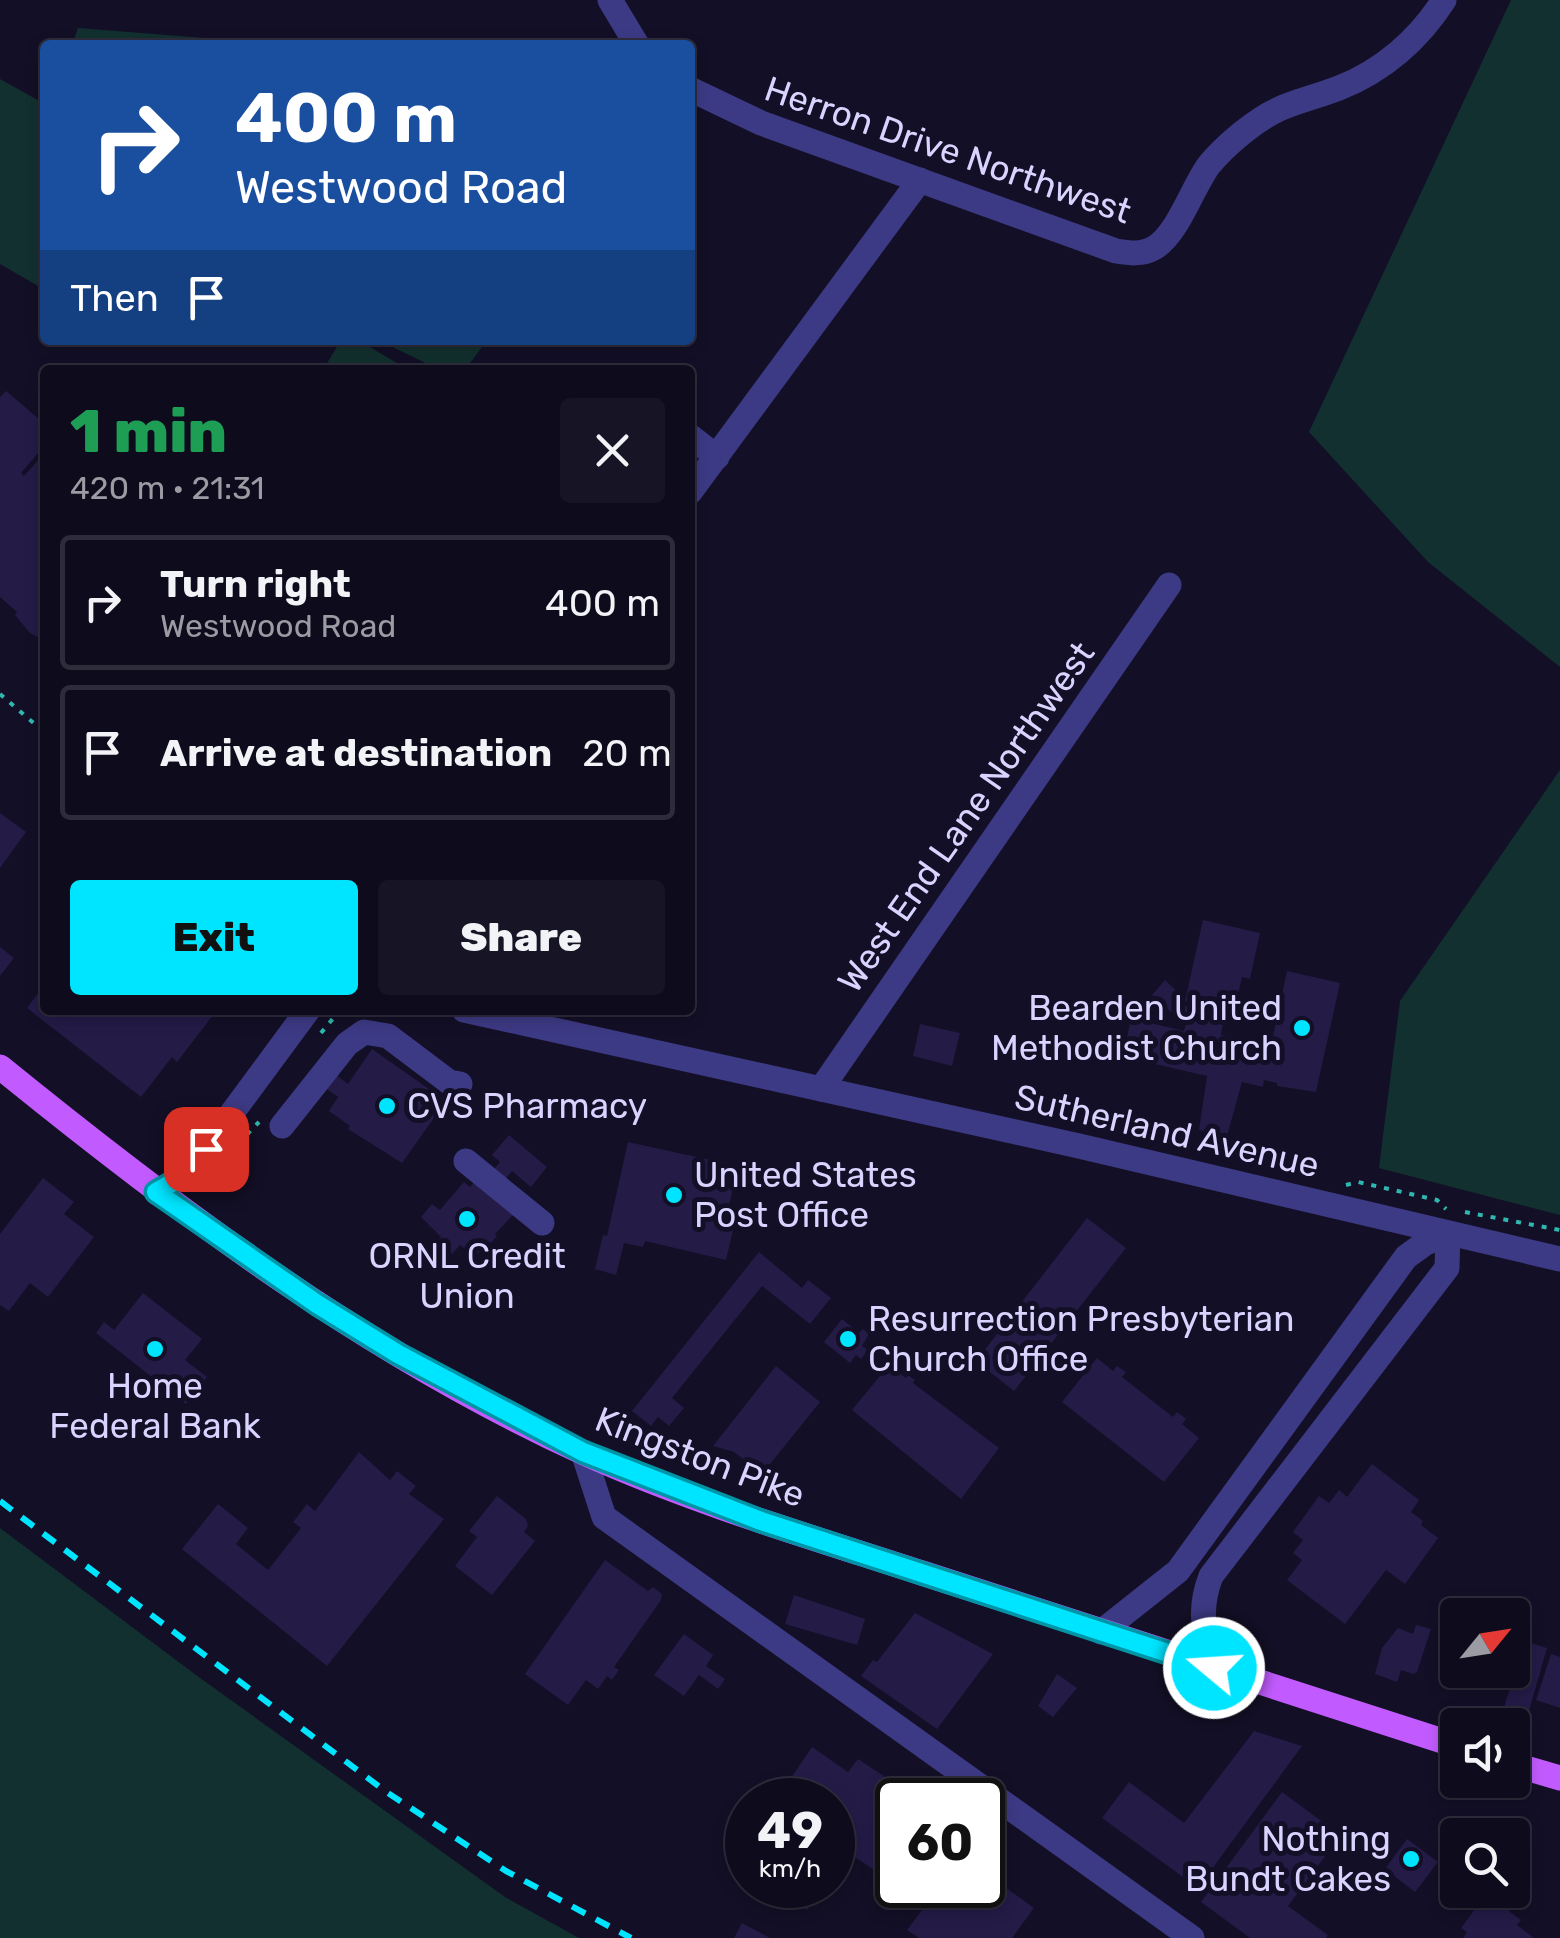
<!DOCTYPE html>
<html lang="en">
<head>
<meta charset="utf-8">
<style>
	body { margin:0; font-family:Rubik,sans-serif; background:#171425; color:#f1f3f6; height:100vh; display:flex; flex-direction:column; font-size:38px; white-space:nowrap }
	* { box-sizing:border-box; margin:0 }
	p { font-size:32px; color:#9b9ba3 }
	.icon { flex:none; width:55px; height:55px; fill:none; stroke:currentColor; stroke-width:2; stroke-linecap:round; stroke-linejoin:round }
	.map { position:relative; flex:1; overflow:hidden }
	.side { position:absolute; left:40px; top:365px; width:655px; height:650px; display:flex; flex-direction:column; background:#0e0b1c; border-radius:10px; box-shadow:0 5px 15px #0003,0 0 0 2px #2e2b3b }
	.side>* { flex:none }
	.banner { position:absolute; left:40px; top:40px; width:655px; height:305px; border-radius:10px; box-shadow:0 5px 15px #0003,0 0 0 2px #2e2b3b; background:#1a4fa0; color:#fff; overflow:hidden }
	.needle { width:65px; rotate:60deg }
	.controls { position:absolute; left:1440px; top:1598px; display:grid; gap:20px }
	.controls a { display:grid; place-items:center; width:90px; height:90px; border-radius:10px; background:#0e0b1c; box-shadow:0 5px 15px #0003,0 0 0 2px #2e2b3b; font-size:50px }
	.speed { position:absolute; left:725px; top:1778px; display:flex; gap:20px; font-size:50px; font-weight:700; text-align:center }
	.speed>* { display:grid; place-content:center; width:130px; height:130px; border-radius:50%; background:#0e0b1c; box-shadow:0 5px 15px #0003,0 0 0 2px #2e2b3b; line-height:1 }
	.speed small { font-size:25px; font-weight:400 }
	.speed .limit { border:5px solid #111; border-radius:15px; background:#fff; color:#111 }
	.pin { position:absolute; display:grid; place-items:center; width:85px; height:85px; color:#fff; margin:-42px; border-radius:20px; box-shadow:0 5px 15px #0006 }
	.me { position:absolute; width:110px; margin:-55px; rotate:288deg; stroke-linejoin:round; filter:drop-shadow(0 0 8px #0008) }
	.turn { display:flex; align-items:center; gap:35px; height:210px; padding:0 30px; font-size:45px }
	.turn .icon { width:130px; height:130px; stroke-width:2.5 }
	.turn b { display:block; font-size:70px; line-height:85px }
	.then { display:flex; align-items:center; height:95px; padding:0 30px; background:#0003; gap:20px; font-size:38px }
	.round { display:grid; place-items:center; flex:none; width:105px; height:105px; border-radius:10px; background:#171425 }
	.head { display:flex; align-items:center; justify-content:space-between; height:170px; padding:0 30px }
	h1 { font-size:60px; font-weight:800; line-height:75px; color:#1e9e55 }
	.button { display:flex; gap:20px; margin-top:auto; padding:20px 30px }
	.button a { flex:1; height:115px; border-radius:10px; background:#00e5ff; color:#111; font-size:40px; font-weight:800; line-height:115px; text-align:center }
	.button a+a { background:#171425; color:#f1f3f6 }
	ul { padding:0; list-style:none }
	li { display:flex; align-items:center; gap:30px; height:135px; margin:0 20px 15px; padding:0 10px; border:5px solid #2e2b3b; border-radius:10px }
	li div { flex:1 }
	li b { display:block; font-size:38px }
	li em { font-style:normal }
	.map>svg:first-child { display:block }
	.green { fill:#12302f }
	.building { fill:#241b47 }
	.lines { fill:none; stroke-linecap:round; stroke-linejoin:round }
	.path { stroke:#2fb8b0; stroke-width:4; stroke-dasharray:5 8; stroke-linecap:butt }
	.minor { stroke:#3d3a85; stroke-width:25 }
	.major { stroke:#c25bff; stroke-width:25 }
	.rail { stroke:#00e5ff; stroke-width:6; stroke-dasharray:15 12; stroke-linecap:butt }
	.route-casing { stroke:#0095a6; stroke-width:25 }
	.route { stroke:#00e5ff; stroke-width:18 }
	.poi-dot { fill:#00e5ff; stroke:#130f26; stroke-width:4 }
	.labels { text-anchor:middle; stroke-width:10; stroke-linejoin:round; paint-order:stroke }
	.street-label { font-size:35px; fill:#d9d4ff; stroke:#130f26 }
	.poi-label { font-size:35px; fill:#d9d4ff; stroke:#130f26; text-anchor:start }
</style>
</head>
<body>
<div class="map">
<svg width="1560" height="1938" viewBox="0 0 1560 1938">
	<rect width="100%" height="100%" fill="#130f26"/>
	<g class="green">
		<path d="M1511 0H1560V667L1428 562 1309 432Z"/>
		<path d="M78 28 295 45H72Z"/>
		<path d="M0 79 45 104V290L0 264Z"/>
		<path d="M341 340H358L397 363 394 370H323Z"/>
		<path d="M378 340H487L465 370H440Z"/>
		<path d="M1560 770V1215L1379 1168 1400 1001Z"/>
		<path d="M0 1528 196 1675 505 1897 579 1938H0Z"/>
	</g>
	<g class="building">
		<path d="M6 391 45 424V445L21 473 24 476 41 457 45 461V641L30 633 15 615 17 612 0 597V397Z"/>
		<path d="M0 813 26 832 0 868Z"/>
		<path d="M1203 920 1260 933 1250 979 1242 977 1234 1012 1219 1008 1215 1023 1223 1024 1221 1035 1246 1041 1244 1048 1257 1051 1258 1043 1271 1045 1287 971 1340 983 1316 1092 1277 1086V1083L1264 1080 1263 1087 1242 1082 1227 1136 1199 1130 1207 1076 1129 1058 1132 1044 1126 1042 1130 1023 1136 1025 1138 1020 1184 1031 1187 1020 1174 1008 1171 1012 1152 995 1165 980 1184 998 1181 1001 1189 1009 1191 1002 1185 1001Z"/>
		<path d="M0 947 14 958 0 976Z"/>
		<path d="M45 984V1010H217L177 1062 172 1057 141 1097 27 1008Z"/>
		<path d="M920 1024 960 1033 952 1066 913 1056Z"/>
		<path d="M372 1049 446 1101 402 1163 348 1129 350 1126 329 1111 338 1097 311 1078 321 1064 348 1084Z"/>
		<path d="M509 1135 547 1167 531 1187 512 1171 492 1195 514 1214 495 1234 497 1236 483 1252 480 1251 475 1257 460 1245 452 1254 437 1241 441 1237 421 1217 432 1204 440 1210 464 1182 470 1187 475 1181 480 1186 500 1162 492 1155Z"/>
		<path d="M628 1142 738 1166 725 1224 734 1226 726 1260 645 1241 643 1247 624 1243 616 1275 595 1269 603 1235 607 1236Z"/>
		<path d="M43 1178 74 1202 64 1214 94 1237 48 1297 30 1283 9 1311 0 1305V1234Z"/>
		<path d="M1087 1218 1126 1248 1014 1391 976 1361Z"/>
		<path d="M759 1252 802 1288 808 1280 831 1298 810 1324 762 1286 672 1398 684 1408 669 1426 658 1417 651 1426 632 1411Z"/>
		<path d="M143 1293 202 1339 185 1360 207 1377 186 1404 96 1333 104 1322 114 1330Z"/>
		<path d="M842 1319 859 1333 863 1329 869 1334 862 1346 868 1350 861 1359 856 1355 850 1363 824 1342Z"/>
		<path d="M1097 1358 1113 1371 1117 1366 1126 1372 1122 1377 1173 1417 1177 1412 1186 1419 1182 1424 1199 1438 1164 1482 1062 1402Z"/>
		<path d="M889 1365 906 1378 908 1375 915 1380 913 1383 999 1448 961 1499 852 1410Z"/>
		<path d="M776 1366 820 1402 762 1474 734 1452 713 1446Z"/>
		<path d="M359 1452 390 1480 397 1471 416 1486 409 1494 444 1519 327 1666 182 1549 218 1504 248 1528 236 1544 268 1570 301 1528 293 1522 307 1504 315 1511Z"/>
		<path d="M1372 1464 1419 1500 1411 1512 1423 1521 1421 1525 1438 1538 1405 1584 1386 1570 1345 1624 1287 1580 1302 1560 1293 1553 1303 1540 1293 1532 1319 1496 1329 1503 1339 1490 1347 1497Z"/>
		<path d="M497 1496 526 1519 528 1526 524 1532 535 1541 492 1595 455 1566 477 1537 469 1531Z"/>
		<path d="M605 1560 648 1591 653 1587 662 1594 661 1600 614 1667 619 1670 612 1680 607 1676 598 1689 586 1680 568 1705 525 1674Z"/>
		<path d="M794 1595 865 1619 857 1645 785 1624Z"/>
		<path d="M915 1613 993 1654 937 1729 861 1676 873 1660 877 1662Z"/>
		<path d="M1416 1625 1431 1629 1417 1672 1413 1674 1401 1670 1397 1682 1375 1674 1382 1648 1398 1628 1413 1634Z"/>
		<path d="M684 1634 713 1655 706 1666 725 1679 718 1689 699 1675 684 1696 654 1675Z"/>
		<path d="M1524 1641 1547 1648 1527 1718 1503 1711Z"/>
		<path d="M1551 1654 1560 1657V1708L1536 1700Z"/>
		<path d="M1057 1674 1077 1688 1053 1717 1038 1706Z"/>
		<path d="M1254 1731 1302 1746 1198 1888 1102 1818 1129 1782 1184 1823Z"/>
		<path d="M812 1747 848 1772 858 1759 905 1790 894 1804 898 1806V1863L893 1861 883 1876 846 1851 832 1871V1800H776Z"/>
		<path d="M1282 1792 1346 1839 1335 1855 1329 1851 1288 1906 1328 1935 1326 1938H1250L1201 1902Z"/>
		<path d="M1407 1839 1438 1862 1415 1892 1385 1869Z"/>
		<path d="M748 1840V1869L734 1860Z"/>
		<path d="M991 1877 1034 1908 1012 1938H919L907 1930 934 1894 946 1903 962 1885 978 1896Z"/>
		<path d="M770 1885H823L807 1910Z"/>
		<path d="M1486 1894 1521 1920 1517 1925 1534 1938H1463L1467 1932 1461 1928Z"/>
		<path d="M742 1923 770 1938H734Z"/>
	</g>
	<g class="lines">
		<g class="path">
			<path d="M0 694 45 733"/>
			<path d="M321 1033 340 1010"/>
			<path d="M238 1144 259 1122"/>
			<path d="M1346 1185 1358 1182 1437 1200 1446 1209"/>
			<path d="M1465 1212 1560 1230"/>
		</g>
		<g class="minor">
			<path d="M610 0 637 45"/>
			<path d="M690 89 761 123 1116 251C1129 253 1142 255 1154 248 1178 234 1192 188 1209 165 1218 154 1231 142 1242 133 1280 102 1297 104 1339 88 1383 71 1419 39 1444 0"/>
			<path d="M690 436 717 457"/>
			<path d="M690 492 920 180"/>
			<path d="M464 1010 1079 1146 1560 1259"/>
			<path d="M821 1089 1169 585"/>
			<path d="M282 1126 347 1044 364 1032 388 1036 449 1082 460 1084"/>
			<path d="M466 1161 542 1223"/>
			<path d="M157 1193 187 1174 308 1010"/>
			<path d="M583 1452 604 1517 1192 1938"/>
			<path d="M1101 1632 1178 1571 1406 1257 1424 1244 1448 1233 1447 1268 1211 1576C1197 1612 1205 1633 1215 1668"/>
		</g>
		<g class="major">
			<path d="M0 1067C181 1214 370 1355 584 1453 692 1502 808 1536 922 1573 1100 1632 1279 1689 1458 1746"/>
			<path d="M1512 1764 1560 1778"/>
		</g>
		<path class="rail" d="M0 1501 385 1791 506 1871 631 1938"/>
	</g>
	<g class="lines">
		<defs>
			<path id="route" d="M206 1149 187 1174 156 1192 317 1304 398 1354 583 1452 761 1521 1214 1668"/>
		</defs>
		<use href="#route" class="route-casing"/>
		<use href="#route" class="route"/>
	</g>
	<g class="poi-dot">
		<circle cx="1302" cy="1028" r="10"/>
		<circle cx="387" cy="1106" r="10"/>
		<circle cx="674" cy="1195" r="10"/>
		<circle cx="467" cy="1219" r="10"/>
		<circle cx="848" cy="1339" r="10"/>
		<circle cx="155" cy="1349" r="10"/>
		<circle cx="1411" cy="1859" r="10"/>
	</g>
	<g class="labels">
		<g class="street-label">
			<text transform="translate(948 150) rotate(19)" y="12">Herron Drive Northwest</text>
			<text transform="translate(966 817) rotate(-55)" y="12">West End Lane Northwest</text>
			<text transform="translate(1167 1131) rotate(13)" y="12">Sutherland Avenue</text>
			<text transform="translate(700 1457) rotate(21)" y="12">Kingston Pike</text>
		</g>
		<g class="poi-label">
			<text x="1282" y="1020" text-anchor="end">Bearden United<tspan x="1282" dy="40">Methodist Church</tspan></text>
			<text x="407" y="1118">CVS Pharmacy</text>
			<text x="694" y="1187">United States<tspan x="694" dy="40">Post Office</tspan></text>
			<text x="467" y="1268" text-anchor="middle">ORNL Credit<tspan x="467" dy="40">Union</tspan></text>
			<text x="868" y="1331">Resurrection Presbyterian<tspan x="868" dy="40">Church Office</tspan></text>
			<text x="155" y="1398" text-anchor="middle">Home<tspan x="155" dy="40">Federal Bank</tspan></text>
			<text x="1391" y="1851" text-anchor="end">Nothing<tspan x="1391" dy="40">Bundt Cakes</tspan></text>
		</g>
	</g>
</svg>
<div class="controls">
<a><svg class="needle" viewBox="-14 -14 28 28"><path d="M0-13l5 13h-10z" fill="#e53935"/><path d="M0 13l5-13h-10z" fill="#9b9ba3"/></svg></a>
<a><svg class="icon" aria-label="sound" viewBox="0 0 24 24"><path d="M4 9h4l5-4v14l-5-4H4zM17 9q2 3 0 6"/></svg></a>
<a><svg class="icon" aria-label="search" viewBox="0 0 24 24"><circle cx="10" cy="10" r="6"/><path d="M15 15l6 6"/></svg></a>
</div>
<div class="speed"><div>49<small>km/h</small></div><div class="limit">60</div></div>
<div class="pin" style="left:206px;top:1149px;background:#d93025"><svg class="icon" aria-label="arrive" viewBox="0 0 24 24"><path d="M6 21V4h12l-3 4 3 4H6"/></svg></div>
<svg class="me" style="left:1214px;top:1668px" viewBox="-20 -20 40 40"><circle r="17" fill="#00e5ff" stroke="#fff" stroke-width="3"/><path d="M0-11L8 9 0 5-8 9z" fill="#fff"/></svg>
<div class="banner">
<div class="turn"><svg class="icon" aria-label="right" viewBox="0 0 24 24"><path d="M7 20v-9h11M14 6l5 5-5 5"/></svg><div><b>400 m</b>Westwood Road</div></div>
<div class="then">Then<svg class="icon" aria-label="arrive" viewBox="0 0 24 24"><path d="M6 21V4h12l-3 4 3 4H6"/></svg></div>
</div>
<section class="side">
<div class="head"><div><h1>1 min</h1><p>420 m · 21:31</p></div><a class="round"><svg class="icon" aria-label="close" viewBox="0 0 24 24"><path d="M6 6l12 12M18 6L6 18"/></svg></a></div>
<ul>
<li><svg class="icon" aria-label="right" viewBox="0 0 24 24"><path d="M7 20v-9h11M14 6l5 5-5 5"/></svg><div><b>Turn right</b><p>Westwood Road</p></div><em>400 m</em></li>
<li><svg class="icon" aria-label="arrive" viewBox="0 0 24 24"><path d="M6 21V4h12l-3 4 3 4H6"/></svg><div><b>Arrive at destination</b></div><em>20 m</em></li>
</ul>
<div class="button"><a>Exit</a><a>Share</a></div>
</section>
</div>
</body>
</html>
